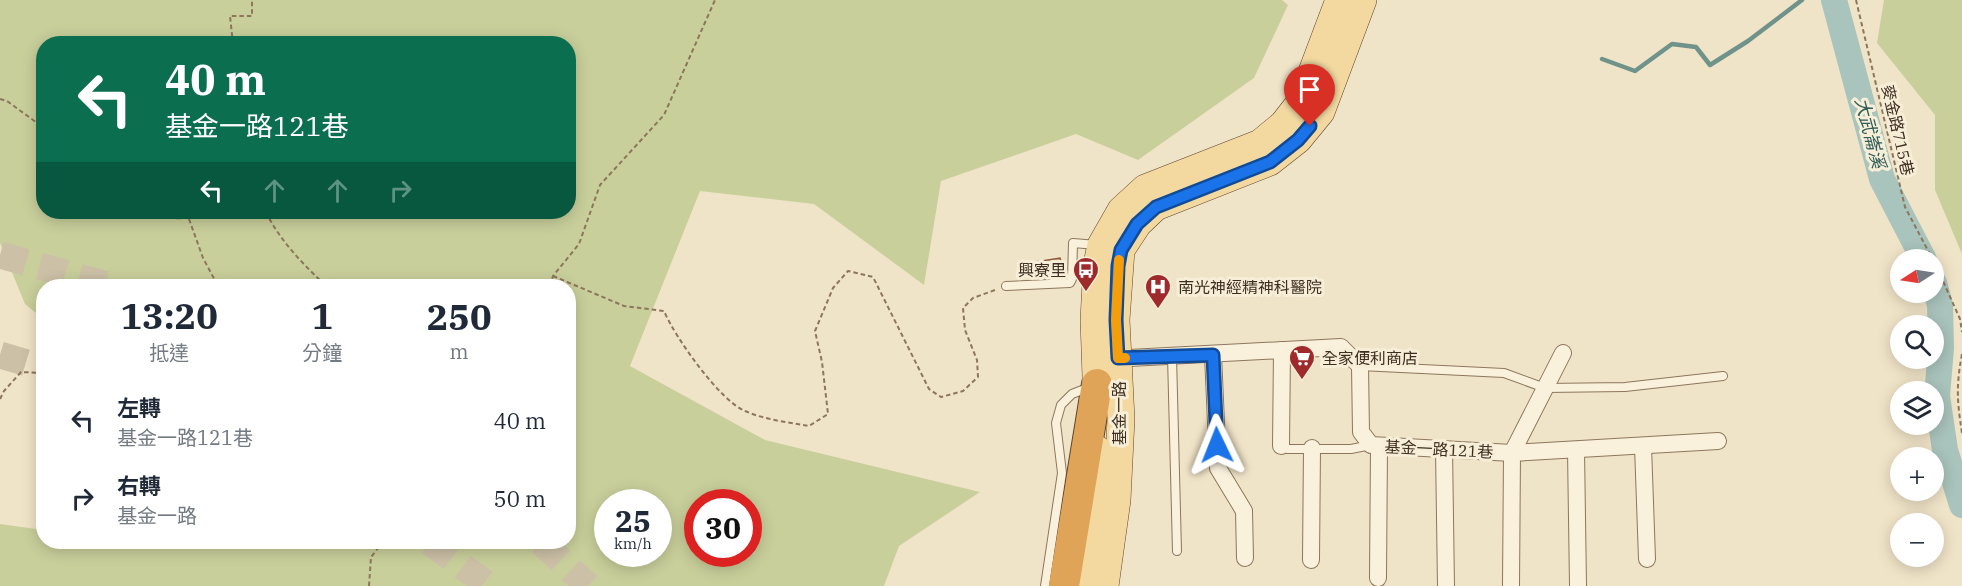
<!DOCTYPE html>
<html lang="zh-TW">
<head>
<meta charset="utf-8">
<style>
	body { margin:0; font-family:"IBM Plex Serif","Noto Sans TC",serif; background:#f6f6f7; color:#1f2937; height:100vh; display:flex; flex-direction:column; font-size:22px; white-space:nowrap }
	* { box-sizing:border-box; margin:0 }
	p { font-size:20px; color:#747a83 }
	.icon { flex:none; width:33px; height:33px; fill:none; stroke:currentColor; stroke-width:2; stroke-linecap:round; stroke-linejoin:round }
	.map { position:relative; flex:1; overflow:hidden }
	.sheet { position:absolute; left:36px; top:279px; width:540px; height:270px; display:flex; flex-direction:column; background:#fff; border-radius:24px; box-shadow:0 3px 15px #0003 }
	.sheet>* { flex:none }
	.guide { position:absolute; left:36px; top:36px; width:540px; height:183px; border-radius:24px; box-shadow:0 3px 15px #0003; background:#0b6e4f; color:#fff; overflow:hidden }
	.needle { width:39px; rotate:258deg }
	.controls { position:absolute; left:1890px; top:249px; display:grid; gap:12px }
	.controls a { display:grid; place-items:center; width:54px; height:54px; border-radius:50%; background:#fff; box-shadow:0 3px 15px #0003; font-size:30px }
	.speed { position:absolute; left:594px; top:489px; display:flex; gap:12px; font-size:30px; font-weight:700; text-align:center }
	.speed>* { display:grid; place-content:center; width:78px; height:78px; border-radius:50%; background:#fff; box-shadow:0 3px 15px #0003; line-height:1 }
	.speed small { font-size:15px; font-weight:400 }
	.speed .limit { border:9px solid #d22; background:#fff; color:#111 }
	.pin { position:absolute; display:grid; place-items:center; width:51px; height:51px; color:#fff; margin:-62px -26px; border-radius:50% 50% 50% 0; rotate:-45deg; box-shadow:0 0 6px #0007 }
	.pin .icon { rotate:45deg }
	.me { position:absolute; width:66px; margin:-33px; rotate:358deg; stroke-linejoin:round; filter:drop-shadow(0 0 4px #0008) }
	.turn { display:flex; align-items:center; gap:21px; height:126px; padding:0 30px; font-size:27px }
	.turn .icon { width:78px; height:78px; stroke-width:2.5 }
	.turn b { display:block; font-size:42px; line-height:51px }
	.lanes { display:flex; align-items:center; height:57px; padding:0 30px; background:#0003; justify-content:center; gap:30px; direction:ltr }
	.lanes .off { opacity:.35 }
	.eta { display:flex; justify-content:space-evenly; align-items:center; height:102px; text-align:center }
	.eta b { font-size:36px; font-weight:800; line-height:42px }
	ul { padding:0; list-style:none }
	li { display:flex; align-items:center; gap:18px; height:78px; padding:0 30px }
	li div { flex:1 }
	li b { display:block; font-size:22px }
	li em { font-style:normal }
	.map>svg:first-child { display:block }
	.green { fill:#c9cf9b; fill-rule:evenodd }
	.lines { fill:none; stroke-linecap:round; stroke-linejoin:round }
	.stream { stroke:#6f938a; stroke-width:4.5 }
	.river { stroke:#a9c4bc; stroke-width:26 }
	.building { fill:#cf9f7d; stroke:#8d5f41; stroke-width:1.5 }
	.primary-tunnel { stroke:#ccc0a6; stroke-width:27; stroke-dasharray:27 14; stroke-linecap:butt }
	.lane-casing { stroke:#8d765c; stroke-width:10 }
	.street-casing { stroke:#8d765c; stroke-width:18 }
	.primary-casing { stroke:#5b4430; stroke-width:28 }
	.highway-casing { stroke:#5b4430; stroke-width:32 }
	.path { stroke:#8d765c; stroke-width:2; stroke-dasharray:4.5 3; stroke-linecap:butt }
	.lane { stroke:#faf1dc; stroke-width:8 }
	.street { stroke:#faf1dc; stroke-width:16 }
	.primary { stroke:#f3d9a0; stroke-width:27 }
	.highway { stroke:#e0a458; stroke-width:30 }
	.route-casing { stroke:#114b97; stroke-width:15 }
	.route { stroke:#1a73e8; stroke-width:10 }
	.slow { stroke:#f59e0b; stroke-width:10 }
	.labels { text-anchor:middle; stroke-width:6; stroke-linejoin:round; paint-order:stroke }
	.street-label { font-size:16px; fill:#3d2e20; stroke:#f7eed8 }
	.poi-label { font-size:16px; fill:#3d2e20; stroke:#f7eed8; text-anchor:start }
	.water-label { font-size:18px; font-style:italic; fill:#2f5d5a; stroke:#f7eed8 }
</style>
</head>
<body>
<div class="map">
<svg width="1962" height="586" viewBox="0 0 1962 586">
	<rect width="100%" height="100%" fill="#f0e4c8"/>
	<g class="green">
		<path d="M0 0H1282L1288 5 1254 78 1138 160 1076 134 941 181 924 285 814 204 700 191 630 366 765 440 980 492 899 546 884 586H0V524L43 530 44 542H568V286H44L43 319 25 304 0 243ZM44 44H568V212H44ZM608 502H658V554H608ZM698 502H748V554H698Z"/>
		<path d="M1884 0H1962V254L1935 190V115L1877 43Z"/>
	</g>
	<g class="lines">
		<path class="stream" d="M1602 59 1635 71 1672 44 1696 47 1710 65 1748 41 1802 0"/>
		<g class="river">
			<path d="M1834 0 1882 179 1924 260"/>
			<path d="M1934 283 1940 305 1941 348 1937 396 1945 450 1962 505"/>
		</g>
	</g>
	<path class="building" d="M1060 258 1066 277 1039 278 1034 262Z"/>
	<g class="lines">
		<g class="primary-tunnel">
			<path d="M0 255 111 286"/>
			<path d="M0 355 44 368"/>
			<path d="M430 542 489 586"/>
			<path d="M541 542 588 586"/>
		</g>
		<defs>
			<g id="lane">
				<path d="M1006 286 1070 283 1072 279 1073 243 1097 245"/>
				<path d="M1172 356 1177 551"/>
				<path d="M1360 366 1504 373 1545 388 1625 387 1723 376"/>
				<path d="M1281 446 1287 449H1351L1371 445"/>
				<path d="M1045 586 1062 473 1056 423 1061 405 1072 394 1090 387"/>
			</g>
			<g id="street">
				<path d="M1213 355 1218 468 1244 511 1245 558"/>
				<path d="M1110 359 1341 347 1360 366 1361 432 1371 445 1512 453 1718 441"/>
				<path d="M1281 446 1282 350"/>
				<path d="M1643 446 1647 559"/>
				<path d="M1444 449 1446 586"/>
				<path d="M1576 450 1578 586"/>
				<path d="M1311 560 1312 448"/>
				<path d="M1378 578 1379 446"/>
				<path d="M1511 586 1512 453 1563 353"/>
			</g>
			<g id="primary">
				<path d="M1097 405 1094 320 1097 264 1101 245 1121 210 1145 188 1260 143 1283 124 1301 101 1339 0"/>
				<path d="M1083 586 1095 498 1097 449"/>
				<path d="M1105 586 1117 500 1121 419 1116 320 1121 250 1138 224 1156 207 1270 162 1298 140 1321 112 1363 0"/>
			</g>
			<path id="highway" d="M1064 586 1097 384"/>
		</defs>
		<use href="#lane" class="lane-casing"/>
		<use href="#street" class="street-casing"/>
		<use href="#primary" class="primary-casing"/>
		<use href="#highway" class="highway-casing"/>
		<g class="path">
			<path d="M1856 0 1905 207 1933 260"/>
			<path d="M233 44 230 16H252V0"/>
			<path d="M0 99 7 101 44 128"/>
			<path d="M147 212C173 223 199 217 226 212"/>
			<path d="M266 212C280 241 303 264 326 286"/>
			<path d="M189 219 203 258 218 286"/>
			<path d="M1934 261 1960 319 1962 332"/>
			<path d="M553 276 624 306 664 311C675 337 719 400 745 411 765 420 788 422 809 426L828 414 822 362 815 331 833 288 848 271 873 277 929 389 941 397 963 391 978 377 977 360 965 330 963 308 973 298 995 290"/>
			<path d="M550 286 553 276 579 244 600 185 664 115 715 0"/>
			<path d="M1962 354C1956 386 1957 401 1962 433"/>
			<path d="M0 399 4 391 21 372 44 373"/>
			<path d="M369 586 371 557 383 542"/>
		</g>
		<use href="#lane" class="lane"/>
		<use href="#street" class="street"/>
		<use href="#primary" class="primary"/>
		<use href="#highway" class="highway"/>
	</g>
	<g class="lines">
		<defs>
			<path id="route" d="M1217 445 1213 355 1118 358 1116 320 1118 266 1121 250 1137 224 1156 207 1270 162 1298 140 1310 126"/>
		</defs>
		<use href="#route" class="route-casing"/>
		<use href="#route" class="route"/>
		<path class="slow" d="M1119 260 1116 320 1118 358H1125"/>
	</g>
	<defs>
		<symbol id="bus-pin" viewBox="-11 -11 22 30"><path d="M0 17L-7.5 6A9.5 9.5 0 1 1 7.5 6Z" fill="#9e2a2b" stroke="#f7eed8"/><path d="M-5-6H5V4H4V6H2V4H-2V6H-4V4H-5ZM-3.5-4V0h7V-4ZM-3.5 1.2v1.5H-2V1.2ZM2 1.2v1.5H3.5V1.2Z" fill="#fff"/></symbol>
		<symbol id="hospital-pin" viewBox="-11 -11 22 30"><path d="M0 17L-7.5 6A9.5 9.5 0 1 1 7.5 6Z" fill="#9e2a2b" stroke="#f7eed8"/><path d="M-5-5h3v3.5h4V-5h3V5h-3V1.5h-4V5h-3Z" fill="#fff"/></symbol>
		<symbol id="supermarket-pin" viewBox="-11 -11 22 30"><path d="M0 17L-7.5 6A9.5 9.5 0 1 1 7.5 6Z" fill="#9e2a2b" stroke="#f7eed8"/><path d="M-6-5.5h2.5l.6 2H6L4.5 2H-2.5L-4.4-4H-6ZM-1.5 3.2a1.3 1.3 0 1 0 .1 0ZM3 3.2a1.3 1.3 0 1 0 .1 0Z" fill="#fff"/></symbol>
	</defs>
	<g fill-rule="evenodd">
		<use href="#bus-pin" x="1071" y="255" width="30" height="40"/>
		<use href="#hospital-pin" x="1143" y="272" width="30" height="40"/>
		<use href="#supermarket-pin" x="1287" y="343" width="30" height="40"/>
	</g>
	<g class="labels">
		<g class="street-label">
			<text transform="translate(1898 130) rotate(77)" y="6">麥金路715巷</text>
			<text transform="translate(1119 413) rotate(-90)" y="6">基金一路</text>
			<text transform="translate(1439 449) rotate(3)" y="6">基金一路121巷</text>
		</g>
		<g class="poi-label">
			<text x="1066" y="276" text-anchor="end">興寮里</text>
			<text x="1178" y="293">南光神經精神科醫院</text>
			<text x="1322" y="364">全家便利商店</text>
		</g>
		<g class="water-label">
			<text transform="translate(1870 133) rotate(75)" y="6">大武崙溪</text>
		</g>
	</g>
</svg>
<div class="controls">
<a><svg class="needle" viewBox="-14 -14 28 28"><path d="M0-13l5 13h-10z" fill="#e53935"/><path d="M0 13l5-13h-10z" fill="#747a83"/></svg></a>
<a><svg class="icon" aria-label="search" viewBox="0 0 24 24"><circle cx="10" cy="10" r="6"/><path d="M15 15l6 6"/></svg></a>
<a><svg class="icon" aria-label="layers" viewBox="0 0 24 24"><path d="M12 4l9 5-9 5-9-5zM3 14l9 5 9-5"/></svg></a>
<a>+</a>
<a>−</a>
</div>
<div class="speed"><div>25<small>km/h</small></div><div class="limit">30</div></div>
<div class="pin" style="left:1310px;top:126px;background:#d93025"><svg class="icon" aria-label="arrive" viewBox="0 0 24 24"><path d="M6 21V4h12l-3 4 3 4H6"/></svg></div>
<svg class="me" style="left:1217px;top:445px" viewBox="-20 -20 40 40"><path d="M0-17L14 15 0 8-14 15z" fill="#1a73e8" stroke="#fff" stroke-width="4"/></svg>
<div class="guide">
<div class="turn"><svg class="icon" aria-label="left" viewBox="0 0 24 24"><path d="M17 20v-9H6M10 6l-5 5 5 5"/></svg><div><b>40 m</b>基金一路121巷</div></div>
<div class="lanes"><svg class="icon" aria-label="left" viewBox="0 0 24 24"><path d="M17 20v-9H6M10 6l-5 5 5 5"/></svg><svg class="icon off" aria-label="ahead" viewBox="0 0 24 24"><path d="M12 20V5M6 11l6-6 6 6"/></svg><svg class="icon off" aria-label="ahead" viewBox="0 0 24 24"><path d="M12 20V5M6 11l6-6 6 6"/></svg><svg class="icon off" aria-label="right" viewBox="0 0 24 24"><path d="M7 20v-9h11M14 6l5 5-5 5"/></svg></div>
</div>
<section class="sheet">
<div class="eta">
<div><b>13:20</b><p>抵達</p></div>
<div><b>1</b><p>分鐘</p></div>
<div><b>250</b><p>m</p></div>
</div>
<ul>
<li><svg class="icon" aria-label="left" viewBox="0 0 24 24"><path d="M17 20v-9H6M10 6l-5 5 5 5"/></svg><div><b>左轉</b><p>基金一路121巷</p></div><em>40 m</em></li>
<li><svg class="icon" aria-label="right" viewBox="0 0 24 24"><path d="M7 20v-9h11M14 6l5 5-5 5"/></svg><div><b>右轉</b><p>基金一路</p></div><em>50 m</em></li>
</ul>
</section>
</div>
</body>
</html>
